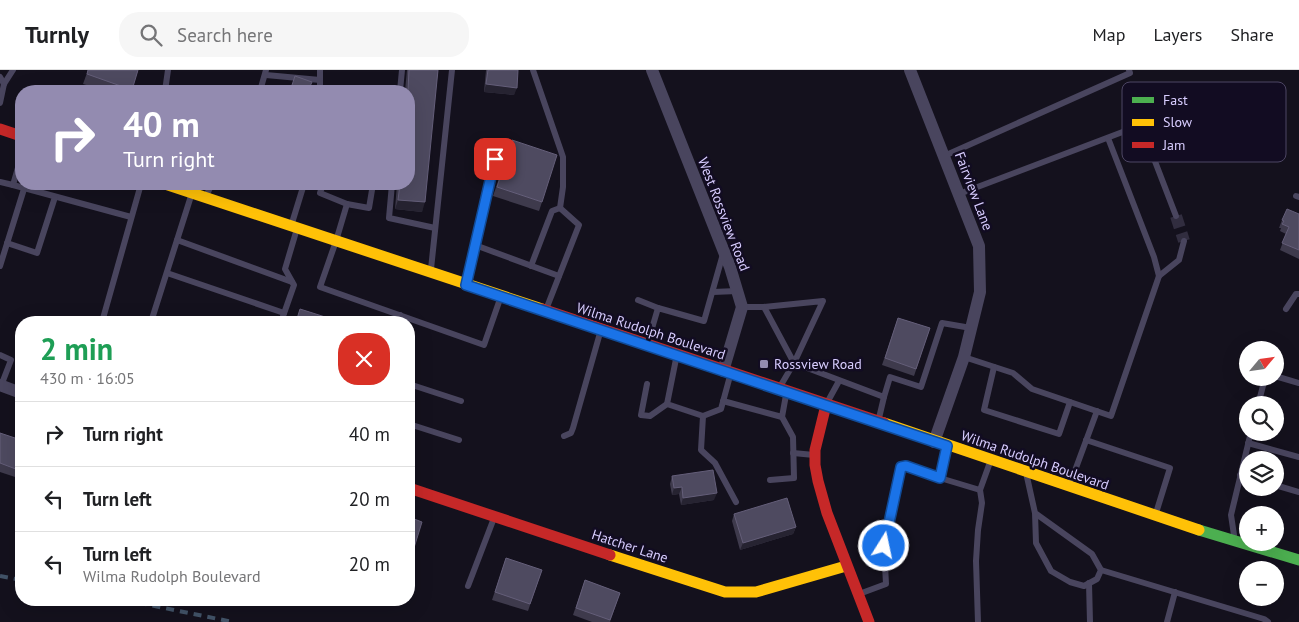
<!DOCTYPE html>
<html lang="en">
<head>
<meta charset="utf-8">
<style>
	body { margin:0; font-family:"PT Sans",sans-serif; background:#f6f6f6; color:#202124; height:100vh; display:flex; flex-direction:column; font-size:19px; white-space:nowrap }
	* { box-sizing:border-box; margin:0 }
	p { font-size:16px; color:#757577 }
	.icon { flex:none; width:28px; height:28px; fill:none; stroke:currentColor; stroke-width:2; stroke-linecap:round; stroke-linejoin:round }
	.map { position:relative; flex:1; overflow:hidden }
	.details { position:absolute; left:15px; top:246px; width:400px; height:290px; display:flex; flex-direction:column; background:#fff; border-radius:20px; box-shadow:0 5px 20px #0002 }
	.details>* { flex:none }
	.top-card { position:absolute; left:15px; top:15px; width:400px; height:105px; border-radius:20px; box-shadow:0 5px 20px #0002; background:#938bb0; color:#fff; overflow:hidden }
	.needle { width:32px; rotate:61deg }
	.fabs { position:absolute; left:1239px; top:271px; display:grid; gap:10px }
	.fabs a { display:grid; place-items:center; width:45px; height:45px; border-radius:50%; background:#fff; box-shadow:0 5px 20px #0002; font-size:25px }
	.pin { position:absolute; display:grid; place-items:center; width:42px; height:42px; color:#fff; margin:-21px; border-radius:10px; box-shadow:0 2px 8px #0006 }
	.me { position:absolute; width:55px; margin:-28px; rotate:10deg; stroke-linejoin:round; filter:drop-shadow(0 0 4px #0008) }
	.turn { display:flex; align-items:center; gap:18px; height:105px; padding:0 25px; font-size:22px }
	.turn .icon { width:65px; height:65px; stroke-width:2.5 }
	.turn b { display:block; font-size:35px; line-height:42px }
	.round { display:grid; place-items:center; flex:none; width:52px; height:52px; border-radius:20px; background:#f6f6f6 }
	.headline { display:flex; align-items:center; justify-content:space-between; height:85px; padding:0 25px }
	h1 { font-size:30px; font-weight:700; line-height:38px; color:#1e9e55 }
	ul { padding:0; list-style:none }
	li { display:flex; align-items:center; gap:15px; height:65px; padding:0 25px; border-top:1px solid #e0e0e0 }
	li div { flex:1 }
	li b { display:block; font-size:19px }
	li em { font-style:normal }
	header { display:flex; align-items:center; gap:30px; box-sizing:border-box; height:70px; padding:0 25px; background:#fff; border-bottom:1px solid #e0e0e0 }
	header strong { font-size:24px }
	nav { display:flex; gap:28px; margin-inline-start:auto; font-size:18px }
	.search { width:350px; height:45px; background:#f6f6f6; display:flex; align-items:center; gap:12px; box-sizing:border-box; padding:0 18px; border-radius:20px; color:#757577; font-size:19px }
	.map>svg:first-child { display:block }
	.lines { fill:none; stroke-linecap:round; stroke-linejoin:round }
	.street-tunnel { stroke:#312d3f; stroke-width:12; stroke-dasharray:12 6; stroke-linecap:butt }
	.lane { stroke:#49455e; stroke-width:6 }
	.street { stroke:#49455e; stroke-width:12 }
	.fast { stroke:#4caf50; stroke-width:11 }
	.slow { stroke:#ffc107; stroke-width:11 }
	.jam { stroke:#c62828; stroke-width:11 }
	.rail { stroke:#425368; stroke-width:4; stroke-dasharray:8 6; stroke-linecap:butt }
	.wall { fill:#3e3a4c }
	.shaded-wall { fill:#262331 }
	.building { fill:#4e4a60; stroke:#645e79 }
	.route-casing { stroke:#114b97; stroke-width:12 }
	.route { stroke:#1a73e8; stroke-width:9 }
	.poi-dot { fill:#938bb0; stroke:#120c22; stroke-width:2 }
	.labels { text-anchor:middle; stroke-width:5; stroke-linejoin:round; paint-order:stroke }
	.street-label { font-size:14px; fill:#d8cdff; stroke:#120c22 }
	.poi-label { font-size:14px; fill:#d8cdff; stroke:#120c22; text-anchor:start }
	.key { fill:#120c22; stroke:#4d4664; stroke-width:1 }
	.key-label { font-size:14px; fill:#d8cdff }
</style>
</head>
<body>
<header>
<strong>Turnly</strong>
<div class="search"><svg class="icon" aria-label="search" viewBox="0 0 24 24"><circle cx="10" cy="10" r="6"/><path d="M15 15l6 6"/></svg>Search here</div>
<nav><a>Map</a><a>Layers</a><a>Share</a></nav>
</header>
<div class="map">
<svg width="1299" height="552" viewBox="0 0 1299 552">
	<rect width="100%" height="100%" fill="#14111d"/>
	<g class="lines">
		<path class="street-tunnel" d="M1176 146 1184 171"/>
		<g class="lane">
			<path d="M533 0 563 87V117L560 138"/>
			<path d="M266 5 320 10"/>
			<path d="M0 7 4 14"/>
			<path d="M165 21 168 0"/>
			<path d="M260 21 266 0"/>
			<path d="M320 21V0"/>
			<path d="M400 21 402 0"/>
			<path d="M0 33 4 14 13 0"/>
			<path d="M944 86 1130 3 1129 0"/>
			<path d="M0 112 13 115 21 87"/>
			<path d="M323 114 320 123 347 134 369 138 373 114"/>
			<path d="M392 114 389 148 435 158"/>
			<path d="M13 115 131 147"/>
			<path d="M207 124 212 114"/>
			<path d="M959 124 1141 55 1176 146"/>
			<path d="M1296 126 1299 127"/>
			<path d="M347 134 336 171 320 217 484 275 500 229"/>
			<path d="M292 153 304 114"/>
			<path d="M177 170 292 212"/>
			<path d="M7 173 37 183 55 127"/>
			<path d="M475 175 559 206"/>
			<path d="M0 196 24 119"/>
			<path d="M531 196 552 141 560 138"/>
			<path d="M431 199 452 0"/>
			<path d="M167 203 284 243"/>
			<path d="M1159 206 1179 190 1184 171"/>
			<path d="M467 209 495 89"/>
			<path d="M713 222 737 221"/>
			<path d="M638 230 658 238"/>
			<path d="M547 237 579 155 560 138"/>
			<path d="M742 237H764L823 231 794 293 884 327 890 307 921 317 942 253 971 258"/>
			<path d="M764 237 794 293 781 315"/>
			<path d="M1286 239 1296 224H1299"/>
			<path d="M102 252 141 114"/>
			<path d="M151 252 191 126"/>
			<path d="M281 252 294 215 285 199 296 162"/>
			<path d="M398 252 400 245"/>
			<path d="M648 272 658 238 704 251 723 184"/>
			<path d="M0 285 11 290 1 316"/>
			<path d="M964 287 1013 303 1032 319 1111 346 1159 206 1154 187 1108 68"/>
			<path d="M676 289 667 334 703 346 721 339 730 306"/>
			<path d="M994 297 984 340 1059 364 1070 332"/>
			<path d="M1275 306 1299 313"/>
			<path d="M409 314 461 331"/>
			<path d="M647 314 641 345 650 346 667 334"/>
			<path d="M723 331 782 347 786 325"/>
			<path d="M828 331 839 311"/>
			<path d="M1258 335 1265 308"/>
			<path d="M703 346 701 380 715 393 736 432"/>
			<path d="M879 348 884 327"/>
			<path d="M409 354 459 370"/>
			<path d="M564 366 571 363 573 358 600 263"/>
			<path d="M1086 370 1170 398 1156 443"/>
			<path d="M1248 373 1299 387"/>
			<path d="M946 380 940 408 980 420"/>
			<path d="M793 383 814 385"/>
			<path d="M1240 405 1248 407"/>
			<path d="M1027 407 1035 443 1092 484 1101 500 1097 509 1084 516 1070 512 1051 501 1036 473 1035 443"/>
			<path d="M770 410 794 408 793 367 782 347"/>
			<path d="M1070 414 1097 341"/>
			<path d="M1275 415 1299 422"/>
			<path d="M1234 465 1231 445 1251 362"/>
			<path d="M1101 500 1264 549 1268 552"/>
			<path d="M1089 513 1090 552"/>
			<path d="M468 516 494 448"/>
			<path d="M859 524 886 514 884 476 901 397 906 396 940 408"/>
			<path d="M978 552 976 491 978 460 982 433 980 420 989 395"/>
			<path d="M1167 552 1175 522"/>
		</g>
		<g class="street">
			<path d="M652 0 730 197 742 237 723 301"/>
			<path d="M910 0 979 176 980 222 964 287 934 372"/>
			<path d="M0 315 21 323"/>
		</g>
		<path class="fast" d="M1199 460 1299 490"/>
		<g class="slow">
			<path d="M165 114 542 239"/>
			<path d="M884 353 1199 460"/>
			<path d="M610 485 725 522H756L846 496"/>
		</g>
		<g class="jam">
			<path d="M0 59 21 66"/>
			<path d="M542 239 884 353"/>
			<path d="M826 335 815 380V395L818 411 827 443 869 552"/>
			<path d="M409 418 610 485"/>
		</g>
		<g class="rail">
			<path d="M0 506 21 510"/>
			<path d="M125 530 233 552"/>
		</g>
	</g>
	<g class="wall">
		<path d="M88 0H138L131 21H106L83 14Z"/>
		<path d="M407 0H438L422 142 395 139 397 114H409V21H405Z"/>
		<path d="M486 0H518L514 25 484 22Z"/>
		<path d="M512 70 542 132 539 141 493 126Z"/>
		<path d="M350 114H363L361 118Z"/>
		<path d="M1299 144V189L1280 180 1286 164 1280 161 1281 158H1279L1282 150Z"/>
		<path d="M898 248 930 258 914 306 882 295Z"/>
		<path d="M0 363 21 370V409L0 402Z"/>
		<path d="M672 406 714 430 681 435 679 424 672 425 670 414Z"/>
		<path d="M734 444 796 457 793 464 740 480 732 451Z"/>
		<path d="M506 488 542 500 528 541 492 530Z"/>
		<path d="M585 510 620 523 610 552H592L573 545Z"/>
	</g>
	<g class="shaded-wall">
		<path d="M486 14 517 18 514 25 484 22Z"/>
		<path d="M398 130 425 132 422 142 395 139Z"/>
		<path d="M682 417 679 424 672 425 674 418Z"/>
		<path d="M717 423 714 430 681 435 683 428Z"/>
		<path d="M796 457 793 464 740 480 743 473Z"/>
	</g>
	<g class="building">
		<path d="M88 0H138L132 20 87 4Z"/>
		<path d="M409 0H438L425 132 398 130 400 114H409V21H408Z"/>
		<path d="M488 0H518L517 18 486 14Z"/>
		<path d="M295 6 312 12 308 21H290Z"/>
		<path d="M512 70 557 85 542 132 497 117Z"/>
		<path d="M1287 139 1299 144V180L1282 173 1289 157 1282 154 1284 151 1282 150Z"/>
		<path d="M300 239 341 252H296Z"/>
		<path d="M898 248 930 258 916 299 885 288Z"/>
		<path d="M0 363 21 370V401L0 393Z"/>
		<path d="M713 400 717 423 683 428 682 417 674 418 672 406Z"/>
		<path d="M787 428 796 457 743 473 734 444Z"/>
		<path d="M409 447 422 452 409 494Z"/>
		<path d="M506 488 542 500 530 534 495 522Z"/>
		<path d="M585 510 620 523 610 550 576 538Z"/>
	</g>
	<g class="lines">
		<defs>
			<path id="route" d="M495 89 466 215 947 376 940 408 906 396 901 397 884 476"/>
		</defs>
		<use href="#route" class="route-casing"/>
		<use href="#route" class="route"/>
	</g>
	<rect class="poi-dot" x="759" y="289" width="10" height="10" rx="2.5"/>
	<g class="labels">
		<g class="street-label">
			<text transform="translate(974 121) rotate(69)" y="5">Fairview Lane</text>
			<text transform="translate(724 144) rotate(69)" y="5">West Rossview Road</text>
			<text transform="translate(651 261) rotate(18)" y="5">Wilma Rudolph Boulevard</text>
			<text transform="translate(1035 390) rotate(19)" y="5">Wilma Rudolph Boulevard</text>
			<text transform="translate(630 476) rotate(18)" y="5">Hatcher Lane</text>
		</g>
		<g class="poi-label">
			<text x="774" y="299">Rossview Road</text>
		</g>
	</g>
	<rect x="1122" y="12" width="164" height="80" rx="8" class="key"/>
	<rect x="1132" y="27" width="22" height="6" fill="#4caf50"/>
	<rect x="1132" y="49" width="22" height="7" fill="#ffc107"/>
	<rect x="1132" y="72" width="22" height="6" fill="#c62828"/>
	<g class="key-label">
		<text x="1163" y="35">Fast</text>
		<text x="1163" y="57">Slow</text>
		<text x="1163" y="80">Jam</text>
	</g>
</svg>
<div class="fabs">
<a><svg class="needle" viewBox="-14 -14 28 28"><path d="M0-13l5 13h-10z" fill="#e53935"/><path d="M0 13l5-13h-10z" fill="#757577"/></svg></a>
<a><svg class="icon" aria-label="search" viewBox="0 0 24 24"><circle cx="10" cy="10" r="6"/><path d="M15 15l6 6"/></svg></a>
<a><svg class="icon" aria-label="layers" viewBox="0 0 24 24"><path d="M12 4l9 5-9 5-9-5zM3 14l9 5 9-5"/></svg></a>
<a>+</a>
<a>−</a>
</div>
<div class="pin" style="left:495px;top:89px;background:#d93025"><svg class="icon" aria-label="arrive" viewBox="0 0 24 24"><path d="M6 21V4h12l-3 4 3 4H6"/></svg></div>
<svg class="me" style="left:884px;top:476px" viewBox="-20 -20 40 40"><circle r="17" fill="#1a73e8" stroke="#fff" stroke-width="3"/><path d="M0-11L8 9 0 5-8 9z" fill="#fff"/></svg>
<div class="top-card">
<div class="turn"><svg class="icon" aria-label="right" viewBox="0 0 24 24"><path d="M7 20v-9h11M14 6l5 5-5 5"/></svg><div><b>40 m</b>Turn right</div></div>
</div>
<section class="details">
<div class="headline"><div><h1>2 min</h1><p>430 m · 16:05</p></div><a class="round" style="background:#d93025;color:#fff"><svg class="icon" aria-label="close" viewBox="0 0 24 24"><path d="M6 6l12 12M18 6L6 18"/></svg></a></div>
<ul>
<li><svg class="icon" aria-label="right" viewBox="0 0 24 24"><path d="M7 20v-9h11M14 6l5 5-5 5"/></svg><div><b>Turn right</b></div><em>40 m</em></li>
<li><svg class="icon" aria-label="left" viewBox="0 0 24 24"><path d="M17 20v-9H6M10 6l-5 5 5 5"/></svg><div><b>Turn left</b></div><em>20 m</em></li>
<li><svg class="icon" aria-label="left" viewBox="0 0 24 24"><path d="M17 20v-9H6M10 6l-5 5 5 5"/></svg><div><b>Turn left</b><p>Wilma Rudolph Boulevard</p></div><em>20 m</em></li>
</ul>
</section>
</div>
</body>
</html>
